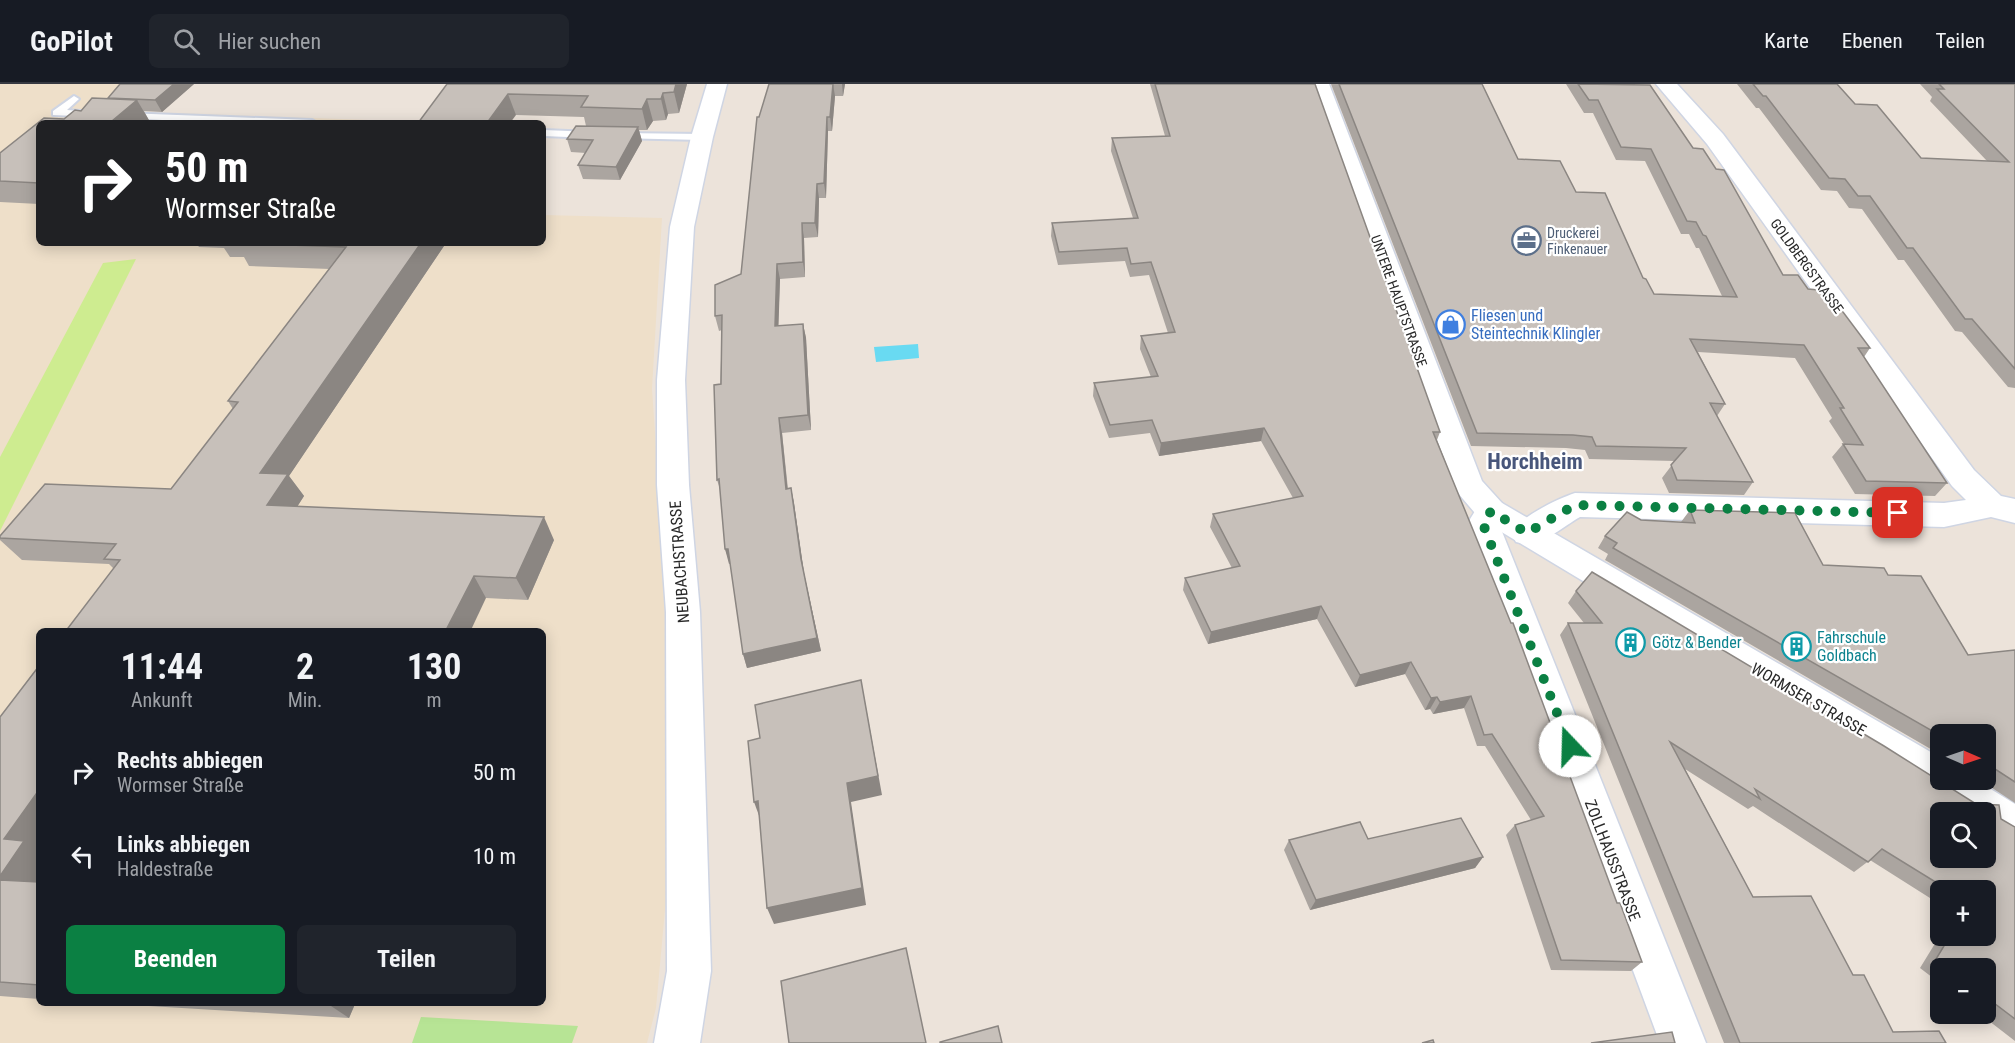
<!DOCTYPE html>
<html lang="de">
<head>
<meta charset="utf-8">
<style>
	body { margin:0; font-family:"Roboto Condensed",sans-serif; background:#20242c; color:#f1f3f6; height:100vh; display:flex; flex-direction:column; font-size:22px; white-space:nowrap }
	* { box-sizing:border-box; margin:0 }
	p { font-size:20px; color:#9ea1a6 }
	.icon { flex:none; width:33px; height:33px; fill:none; stroke:currentColor; stroke-width:2; stroke-linecap:round; stroke-linejoin:round }
	.map { position:relative; flex:1; overflow:hidden }
	.panel { position:absolute; left:36px; top:544px; width:510px; height:378px; display:flex; flex-direction:column; background:#171b24; border-radius:9px; box-shadow:0 3px 15px #0003 }
	.panel>* { flex:none }
	.guide { position:absolute; left:36px; top:36px; width:510px; height:126px; border-radius:9px; box-shadow:0 3px 15px #0003; background:#202124; color:#fff; overflow:hidden }
	.needle { width:39px; rotate:92deg }
	.buttons { position:absolute; left:1930px; top:640px; display:grid; gap:12px }
	.buttons a { display:grid; place-items:center; width:66px; height:66px; border-radius:9px; background:#171b24; box-shadow:0 3px 15px #0003; font-size:30px }
	.pin { position:absolute; display:grid; place-items:center; width:51px; height:51px; color:#fff; margin:-26px; border-radius:12px; box-shadow:0 3px 9px #0006 }
	.me { position:absolute; width:66px; margin:-33px; rotate:339deg; stroke-linejoin:round; filter:drop-shadow(0 0 4px #0008) }
	.turn { display:flex; align-items:center; gap:21px; height:126px; padding:0 30px; font-size:27px }
	.turn .icon { width:78px; height:78px; stroke-width:2.5 }
	.turn b { display:block; font-size:42px; line-height:51px }
	.eta { display:flex; justify-content:space-evenly; align-items:center; height:102px; text-align:center }
	.eta b { font-size:36px; font-weight:700; line-height:42px }
	.primary-button { display:flex; gap:12px; margin-top:auto; padding:12px 30px }
	.primary-button a { flex:1; height:69px; border-radius:9px; background:#0b8043; color:#fff; font-size:24px; font-weight:700; line-height:69px; text-align:center }
	.primary-button a+a { background:#20242c; color:#f1f3f6 }
	ul { padding:0; list-style:none }
	li { display:flex; align-items:center; gap:18px; height:84px; padding:0 30px }
	li div { flex:1 }
	li b { display:block; font-size:22px }
	li em { font-style:normal }
	header { display:flex; align-items:center; gap:36px; box-sizing:border-box; height:84px; padding:0 30px; background:#171b24; border-bottom:2px solid #363941 }
	header strong { font-size:28px }
	nav { display:flex; gap:33px; margin-inline-start:auto; font-size:21px }
	.search { width:420px; height:54px; background:#20242c; display:flex; align-items:center; gap:15px; box-sizing:border-box; padding:0 21px; border-radius:9px; color:#9ea1a6; font-size:22px }
	.map>svg:first-child { display:block }
	.education { fill:#eedfc9; fill-rule:evenodd }
	.green { fill:#b7e495 }
	.pitch { fill:#ceec90 }
	.water { fill:#69daf2 }
	.lines { fill:none; stroke-linecap:round; stroke-linejoin:round }
	.service-casing { stroke:#cfd5e3; stroke-width:4 }
	.minor-casing { stroke:#cfd5e3; stroke-width:3 }
	.secondary-casing { stroke:#cfd5e3; stroke-width:3 }
	.service { fill:#fff; fill-rule:evenodd }
	.minor { fill:#fff; fill-rule:evenodd }
	.secondary { fill:#fff; fill-rule:evenodd }
	.wall { fill:#aba5a0 }
	.shaded-wall { fill:#8b8682 }
	.building { fill:#c7c0ba; stroke:#8b8682; stroke-width:1.5; fill-rule:evenodd }
	.route { stroke:#0b8043; stroke-width:10; stroke-dasharray:0 18 }
	.labels { text-anchor:middle; stroke-width:4.5; stroke-linejoin:round; paint-order:stroke }
	.far-service-label { font-size:14px; fill:#4e5e75; stroke:#fff; text-anchor:start }
	.far-street-label { font-size:14px; fill:#292929; stroke:#fff }
	.shop-label { font-size:16px; fill:#366cbe; stroke:#fff; text-anchor:start }
	.street-label { font-size:16px; fill:#292929; stroke:#fff }
	.culture-label { font-size:16px; fill:#0d838f; stroke:#fff; text-anchor:start }
	.district-label { font-size:22px; font-weight:bold; fill:#48567b; stroke:#fff }
</style>
</head>
<body>
<header>
<strong>GoPilot</strong>
<div class="search"><svg class="icon" aria-label="search" viewBox="0 0 24 24"><circle cx="10" cy="10" r="6"/><path d="M15 15l6 6"/></svg>Hier suchen</div>
<nav><a>Karte</a><a>Ebenen</a><a>Teilen</a></nav>
</header>
<div class="map">
<svg width="2015" height="959" viewBox="0 0 2015 959">
	<rect width="100%" height="100%" fill="#ece3da"/>
	<path class="education" d="M0 0H136L113 27 454 39H39V159H543V131L662 134 652 305 678 684 656 924 647 959H0ZM39 548H543V920H39Z"/>
	<path class="green" d="M421 933 578 942 572 959H412Z"/>
	<path class="pitch" d="M136 175 0 447V373L103 179Z"/>
	<path class="water" d="M918 260 919 274 876 278 874 263Z"/>
	<g class="lines">
		<defs>
			<g id="service">
				<path d="M74 12 79 15 67 26 93 28 97 29V33L53 31V27Z"/>
				<path d="M125 29 312 36 317 39H225L121 34V30Z"/>
				<path d="M543 46 593 48 599 51 593 54 543 52Z"/>
				<path d="M619 49 702 50 708 53 702 56 615 54V50Z"/>
			</g>
			<g id="minor">
				<path d="M707 0H727L713 53 694 143 685 296 689 401 700 528 711 887 700 959H654L667 887 666 528 657 401V296L670 143 691 53Z"/>
				<path d="M1656 0H1677L1723 50 1974 386 2001 412 2015 415V439L1991 433 1944 443 1580 433C1561 444 1539 465 1516 458L1511 449C1520 433 1557 415 1575 409L1944 419 1966 416 1952 402 1707 60Z"/>
				<path d="M1491 415 1502 419 1507 427 1499 440 1706 959H1660L1467 440 1480 419Z"/>
			</g>
			<path id="secondary" d="M1309 0H1329L1482 397 1502 419 1941 674V696H1976L2015 720V759L1986 744V729H1962L1872 671 1480 435 1452 402Z"/>
		</defs>
		<use href="#service" class="service-casing"/>
		<use href="#minor" class="minor-casing"/>
		<use href="#secondary" class="secondary-casing"/>
		<use href="#service" class="service"/>
		<use href="#minor" class="minor"/>
		<use href="#secondary" class="secondary"/>
	</g>
	<g class="wall">
		<path d="M120 0H194L162 28 144 27 150 38 165 39H39V120L0 118V69L44 34 64 35 75 26 81 27 92 14 108 15V14Z"/>
		<path d="M447 0H687L679 29 668 30 666 36 653 37 647 46H639L642 57 620 96 583 95 578 81 586 69 571 68 567 55 586 42 584 33 516 31Z"/>
		<path d="M769 0H845L843 12H835L832 47H828L826 114H819L818 153 804 154 805 193 780 195 778 242 803 240 806 254 811 346 782 349 788 405 791 404 794 419 804 489 821 567 747 584 743 570 730 479 725 465 720 405 717 396 722 246 719 247 715 232 741 190 759 33Z"/>
		<path d="M1150 0H1315L1440 348 1437 356 1617 819 1642 878 1631 887 1551 886 1506 751 1515 741 1531 736 1485 662H1477L1464 624 1433 630 1430 625 1425 626 1405 590 1355 603 1317 535 1208 560 1183 506 1185 494 1232 484 1210 443 1213 430 1293 414 1261 357 1159 372 1150 349 1109 354 1093 312 1094 299 1151 293 1140 265 1141 252 1168 249 1149 191 1130 193 1125 177 1058 181 1051 152 1052 139 1133 134 1111 67 1112 54 1165 52Z"/>
		<path d="M1331 0H1482L1518 75 1576 108 1643 194 1654 210 1722 212 1699 164H1696L1689 150H1681L1645 77 1616 76 1593 29H1584L1566 0H1626L1693 64 1783 191 1826 216 1870 264 1864 273 1947 399 1935 412 1855 410 1832 373 1843 360H1844L1829 337 1832 334 1795 274 1698 268 1725 320 1717 332 1753 398 1744 411 1669 409 1662 394 1675 377 1589 375 1585 366 1566 364 1471 362Z"/>
		<path d="M1737 0H1837L1855 20 1921 74 1987 77 1930 17 1932 13 1920 0H2015V304L2008 303 1962 248 1955 247 1904 176H1898L1862 125 1849 124 1837 107 1821 106 1759 24H1756Z"/>
		<path d="M196 159H446L289 392 304 412 297 423 554 456 528 516 486 514 113 484 109 480 22 476 0 456V452L171 405 233 325 228 317 330 185 249 182 244 173H230L224 164 199 163Z"/>
		<path d="M1690 426 1823 481 1888 491 1968 571 2015 566V719L1980 696H1986V651H1941V671L1605 476 1608 470 1598 464 1605 452 1681 438Z"/>
		<path d="M1576 507 2015 743V957L1980 930H1986V885H1941V900L1920 884 1939 853 1934 850 1941 836V852H1986V807H1941V821L1870 776 1854 788 1753 722 1748 725 1685 685 1753 813 1853 891 1893 948 1946 959H1724L1560 551 1568 539H1584L1568 519Z"/>
		<path d="M39 582V765L38 766H39V795L37 798H39V915L0 912V633Z"/>
		<path d="M1368 755 1483 773 1475 784 1310 826 1284 766 1289 756Z"/>
		<path d="M116 920H355L349 934Z"/>
	</g>
	<g class="shaded-wall">
		<path d="M174 0H194L162 28 155 16Z"/>
		<path d="M676 0H687L679 29 674 8Z"/>
		<path d="M833 0 835 12 832 47 830 33Z"/>
		<path d="M842 0H845L843 12Z"/>
		<path d="M663 9 668 30 666 36 661 15Z"/>
		<path d="M508 10 516 31 510 39H487Z"/>
		<path d="M647 15 653 37 647 46 642 25Z"/>
		<path d="M137 16 150 38 149 39 112 37Z"/>
		<path d="M827 33 828 47 826 114 824 99Z"/>
		<path d="M638 43 642 57 620 96 616 83Z"/>
		<path d="M817 100 819 114 818 153 815 139Z"/>
		<path d="M802 139 804 154 805 193 803 178Z"/>
		<path d="M421 159H446L289 392 304 412 284 443 267 421 260 389Z"/>
		<path d="M777 180 780 195 778 257 775 242Z"/>
		<path d="M803 240 806 254 811 346 808 331Z"/>
		<path d="M779 334 782 349 789 420 786 405Z"/>
		<path d="M1264 344 1261 357 1159 372 1161 359Z"/>
		<path d="M791 404 794 419 804 489 821 567 747 584 743 570 801 475Z"/>
		<path d="M544 433 554 456 528 516 516 494Z"/>
		<path d="M725 465H728L732 479 729 480Z"/>
		<path d="M474 492 486 514 470 548H445Z"/>
		<path d="M1321 522 1317 535 1208 560 1211 548Z"/>
		<path d="M1411 578 1405 590 1355 603 1360 591Z"/>
		<path d="M861 596 882 711 851 718 866 821 774 840 767 824 847 699Z"/>
		<path d="M1471 612 1464 624 1433 630 1440 618Z"/>
		<path d="M1437 613 1430 625 1425 626 1431 614Z"/>
		<path d="M39 706V765L38 766H39V795L27 813 0 797V792L4 755Z"/>
		<path d="M758 717 761 737 754 718Z"/>
		<path d="M1483 773 1475 784 1310 826 1316 816Z"/>
		<path d="M328 920H355L349 934Z"/>
	</g>
	<g class="building">
		<path d="M120 0H174L155 16 108 14Z"/>
		<path d="M447 0H676L674 8 663 9 661 15H647L642 25 581 23 588 12 508 10 487 39H418Z"/>
		<path d="M769 0H833L830 33H827L824 99 817 100 815 139H802L803 178 777 180 775 242 803 240 808 331 779 334 786 405 791 404 801 475 817 554 743 570 728 465H725L719 395 717 396 714 301 721 300 722 231 715 232V201L741 190 757 33H759Z"/>
		<path d="M1155 0H1315L1440 348H1433L1511 539H1513L1617 819H1620L1642 878 1561 876 1515 741 1544 732 1492 650 1484 651 1471 612 1440 618 1437 613 1431 614 1411 578 1360 591 1321 522 1211 548 1185 494 1240 482 1213 430 1303 412 1264 344 1161 359 1152 336 1110 341 1094 299 1158 292 1141 252 1175 248 1151 178 1131 180 1127 164 1059 168 1052 139 1138 134 1112 54 1170 52Z"/>
		<path d="M1339 0H1482L1518 75 1560 77 1576 108 1605 109 1643 194 1646 195 1654 210 1737 213 1706 152 1703 151 1696 138 1687 137 1651 65 1621 63 1598 16H1589L1578 0 1650 1 1693 64 1703 65 1716 85 1724 86 1783 191H1798L1808 205 1819 206 1826 216H1834L1870 264H1858L1947 399 1866 397 1843 360 1863 361 1840 324H1844L1804 261 1690 255 1725 320 1710 319 1753 398 1677 396 1671 381 1686 364 1596 362 1592 353 1573 351 1477 349Z"/>
		<path d="M1753 0H1837L1855 20 1877 21 1921 74 2009 78 1937 5H1944L1939 0H2015V285L1972 235H1965L1913 164H1907L1870 112H1858L1845 95 1829 94 1766 12H1763Z"/>
		<path d="M92 14 137 16 112 37 165 39H39V99L0 97V69L44 34 64 35 75 26 81 27Z"/>
		<path d="M576 42 638 43 616 83 578 81 593 56 567 55Z"/>
		<path d="M235 159H421L260 389 288 390 267 421 544 433 516 494 474 492 445 548H65L120 476 104 475 116 460 0 454V452L45 400 171 405 238 318 228 317 346 163Z"/>
		<path d="M1690 426 1795 429 1823 481 1884 484 1888 491 1921 492 1968 571 2015 566V698L1992 683H1986V651H1941V652L1613 464 1617 459 1605 452 1627 428 1641 436 1695 439Z"/>
		<path d="M1592 488 1884 662 1976 720 1999 721 2001 735 2015 743V935L1986 913V885H1949L1936 875 1950 852H1986V807H1950L1882 765 1868 778 1755 705 1760 715 1670 658 1753 813 1811 812 1853 891H1864L1893 948 1939 947 1946 959H1740L1568 539H1602L1576 507ZM1941 729H1986V774H1941Z"/>
		<path d="M39 582V706L4 755 24 757 0 792V633Z"/>
		<path d="M861 596 878 692 847 699 862 804 767 824 758 717 754 718 748 657 760 654 755 621Z"/>
		<path d="M1461 734 1483 773 1316 816 1289 756 1360 738 1368 755Z"/>
		<path d="M0 796 39 798V901L0 898Z"/>
		<path d="M906 864 926 959H789L781 897Z"/>
		<path d="M998 942 1002 959H940V958Z"/>
		<path d="M1672 948 1675 959H1591Z"/>
		<path d="M1433 956 1434 959H1422Z"/>
	</g>
	<g class="lines">
		<path class="route" d="M1570 662 1483 440 1491 427 1527 449 1575 421 1898 429"/>
	</g>
	<defs>
		<symbol id="office-ring" viewBox="-11 -11 22 22"><circle r="9.5" fill="#fff" stroke="#5c6f8a" stroke-width="1.5"/><path d="M-6-3h4V-5.5h4V-3h4V5H-6ZM-1-4.5V-3h2v-1.5ZM-6 0V1H6V0Z" fill="#5c6f8a"/></symbol>
		<symbol id="shop-ring" viewBox="-11 -11 22 22"><circle r="9.5" fill="#fff" stroke="#3f7fe0" stroke-width="1.5"/><path d="M-5-2.5h2.3a2.7 3.5 0 0 1 5.4 0H5L5.5 6h-11ZM-1.5-2.5h3a1.5 2.3 0 0 0-3 0Z" fill="#3f7fe0"/></symbol>
		<symbol id="building-ring" viewBox="-11 -11 22 22"><circle r="9.5" fill="#fff" stroke="#0f9aa8" stroke-width="1.5"/><path d="M-4-6H4V6H1V3H-1V6H-4ZM-2.5-4.3h1.7v1.8h-1.7ZM.8-4.3h1.7v1.8H.8ZM-2.5-1h1.7V.8h-1.7ZM.8-1h1.7V.8H.8Z" fill="#0f9aa8"/></symbol>
	</defs>
	<g fill-rule="evenodd">
		<use href="#office-ring" x="1510" y="140" width="33" height="33"/>
		<use href="#shop-ring" x="1434" y="224" width="33" height="33"/>
		<use href="#building-ring" x="1614" y="542" width="33" height="33"/>
		<use href="#building-ring" x="1780" y="546" width="33" height="33"/>
	</g>
	<g class="labels">
		<g class="far-service-label">
			<text x="1547" y="154">Druckerei<tspan x="1547" dy="16">Finkenauer</tspan></text>
		</g>
		<g class="far-street-label">
			<text transform="translate(1807 182) rotate(54)" y="5">GOLDBERGSTRASSE</text>
			<text transform="translate(1399 217) rotate(70)" y="5">UNTERE HAUPTSTRASSE</text>
		</g>
		<g class="shop-label">
			<text x="1471" y="237">Fliesen und<tspan x="1471" dy="18">Steintechnik Klingler</tspan></text>
		</g>
		<g class="street-label">
			<text transform="translate(679 478) rotate(-94)" y="6">NEUBACHSTRASSE</text>
			<text transform="translate(1809 615) rotate(30)" y="6">WORMSER STRASSE</text>
			<text transform="translate(1613 776) rotate(69)" y="6">ZOLLHAUSSTRASSE</text>
		</g>
		<g class="culture-label">
			<text x="1817" y="559">Fahrschule<tspan x="1817" dy="18">Goldbach</tspan></text>
			<text x="1652" y="564">Götz &amp; Bender</text>
		</g>
		<g class="district-label">
			<text x="1535" y="385">Horchheim</text>
		</g>
	</g>
</svg>
<div class="buttons">
<a><svg class="needle" viewBox="-14 -14 28 28"><path d="M0-13l5 13h-10z" fill="#e53935"/><path d="M0 13l5-13h-10z" fill="#9ea1a6"/></svg></a>
<a><svg class="icon" aria-label="search" viewBox="0 0 24 24"><circle cx="10" cy="10" r="6"/><path d="M15 15l6 6"/></svg></a>
<a>+</a>
<a>−</a>
</div>
<div class="pin" style="left:1898px;top:429px;background:#d93025"><svg class="icon" aria-label="arrive" viewBox="0 0 24 24"><path d="M6 21V4h12l-3 4 3 4H6"/></svg></div>
<svg class="me" style="left:1570px;top:662px" viewBox="-20 -20 40 40"><circle r="19" fill="#fff"/><path d="M0-13L10 11 0 6-10 11z" fill="#0b8043"/></svg>
<div class="guide">
<div class="turn"><svg class="icon" aria-label="right" viewBox="0 0 24 24"><path d="M7 20v-9h11M14 6l5 5-5 5"/></svg><div><b>50 m</b>Wormser Straße</div></div>
</div>
<section class="panel">
<div class="eta">
<div><b>11:44</b><p>Ankunft</p></div>
<div><b>2</b><p>Min.</p></div>
<div><b>130</b><p>m</p></div>
</div>
<ul>
<li><svg class="icon" aria-label="right" viewBox="0 0 24 24"><path d="M7 20v-9h11M14 6l5 5-5 5"/></svg><div><b>Rechts abbiegen</b><p>Wormser Straße</p></div><em>50 m</em></li>
<li><svg class="icon" aria-label="left" viewBox="0 0 24 24"><path d="M17 20v-9H6M10 6l-5 5 5 5"/></svg><div><b>Links abbiegen</b><p>Haldestraße</p></div><em>10 m</em></li>
</ul>
<div class="primary-button"><a>Beenden</a><a>Teilen</a></div>
</section>
</div>
</body>
</html>
